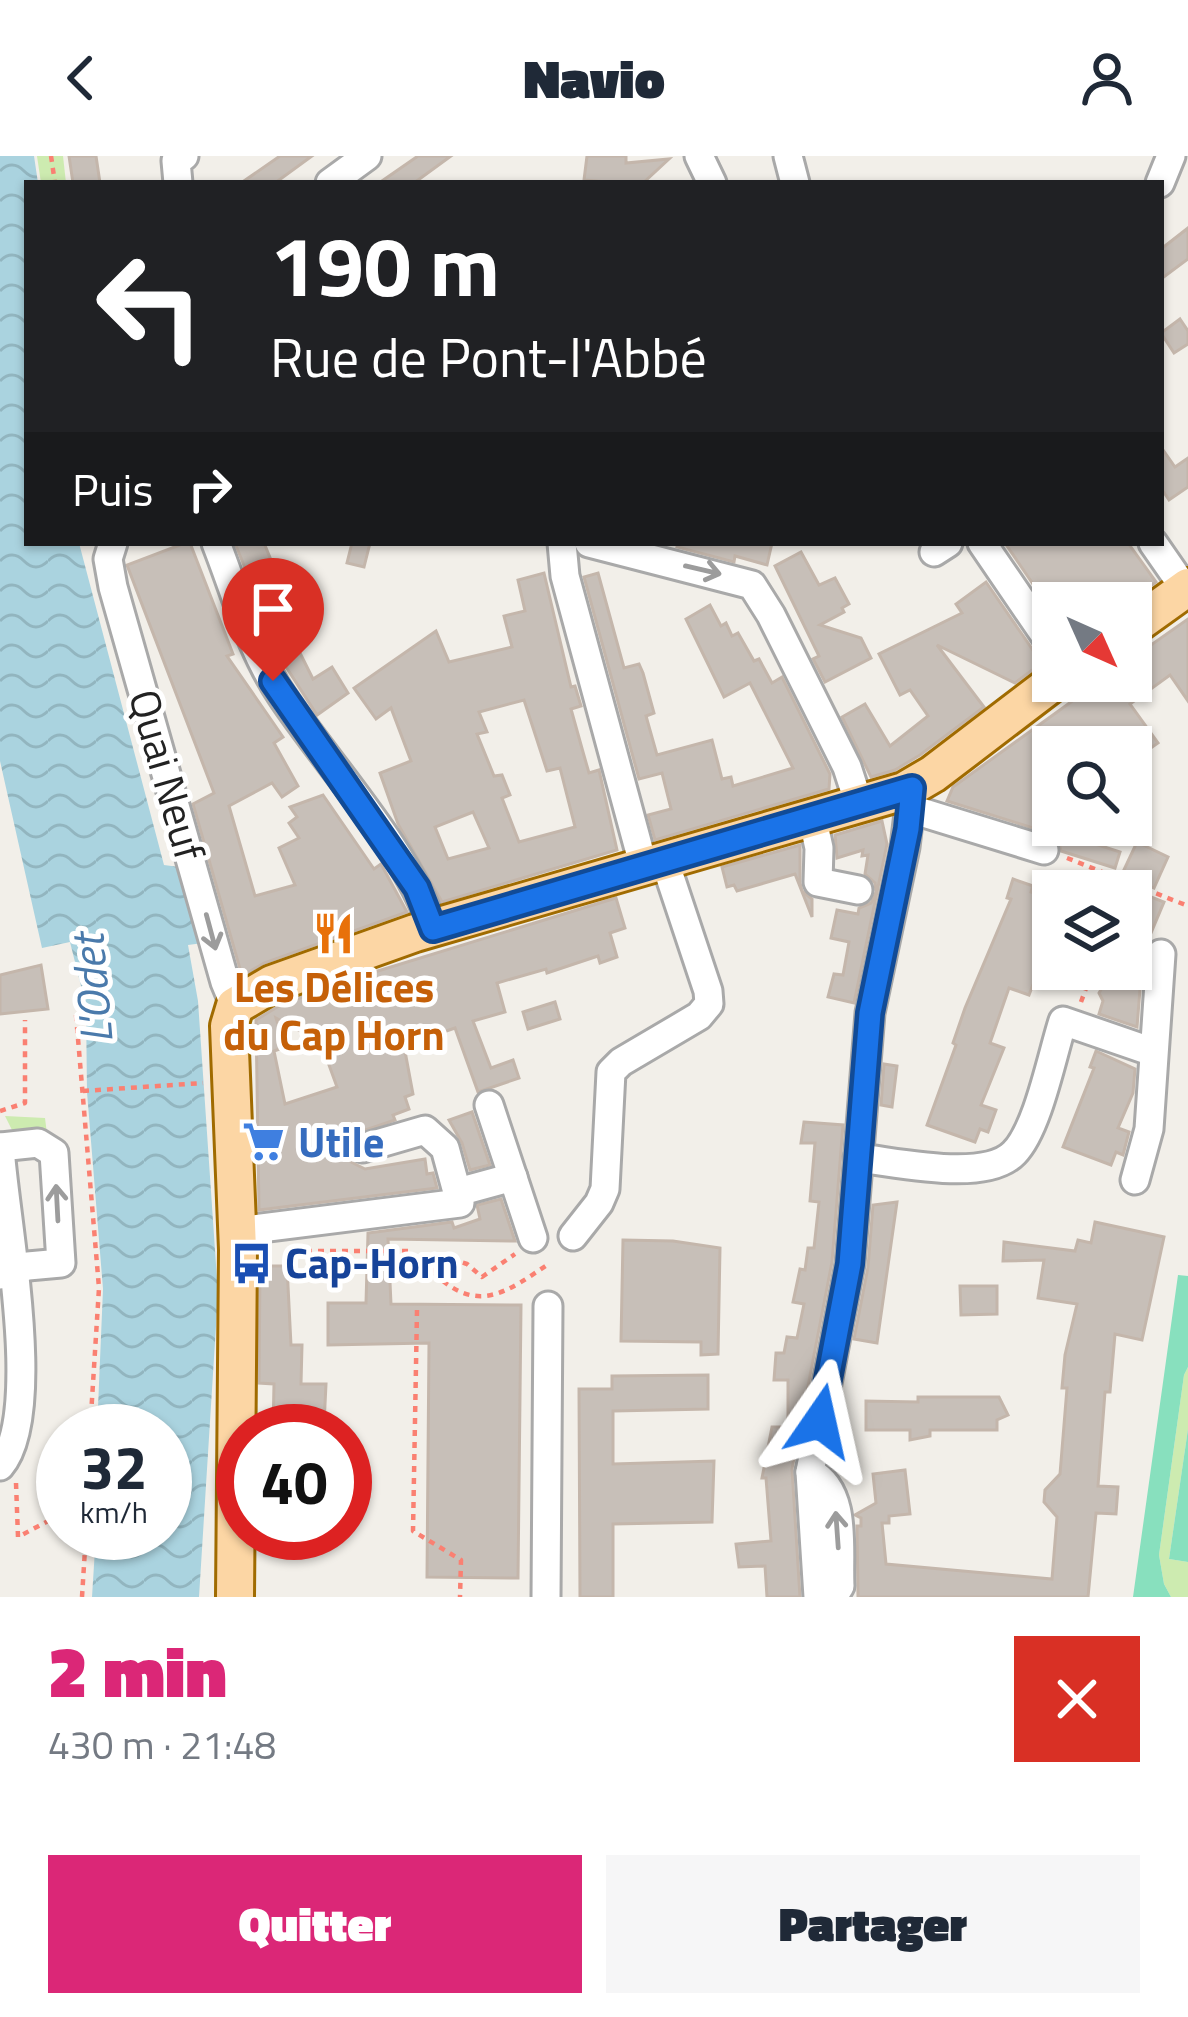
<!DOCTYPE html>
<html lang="fr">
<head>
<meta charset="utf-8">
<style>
	body { margin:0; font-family:"Titillium Web",sans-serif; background:#f6f6f7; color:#1f2937; height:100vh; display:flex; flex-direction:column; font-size:45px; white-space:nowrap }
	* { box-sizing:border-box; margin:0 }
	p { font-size:39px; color:#747a83 }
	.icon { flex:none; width:66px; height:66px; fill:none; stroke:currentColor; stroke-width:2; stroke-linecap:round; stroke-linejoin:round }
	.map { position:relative; height:1441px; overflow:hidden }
	.sheet { display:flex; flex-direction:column; background:#fff; flex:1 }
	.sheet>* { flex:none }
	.banner { position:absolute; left:24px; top:24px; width:1140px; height:366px; border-radius:0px; box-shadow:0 3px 9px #0004; background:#202124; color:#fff; overflow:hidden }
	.needle { width:78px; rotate:135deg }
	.controls { position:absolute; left:1032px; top:426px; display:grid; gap:24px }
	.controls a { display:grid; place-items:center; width:120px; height:120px; border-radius:0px; background:#fff; box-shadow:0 3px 9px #0004; font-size:60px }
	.speed { position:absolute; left:36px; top:1248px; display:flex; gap:24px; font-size:60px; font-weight:700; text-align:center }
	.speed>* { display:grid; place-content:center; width:156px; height:156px; border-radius:50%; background:#fff; box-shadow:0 3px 9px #0004; line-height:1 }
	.speed small { font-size:30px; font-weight:400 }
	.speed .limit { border:18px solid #d22; background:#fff; color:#111 }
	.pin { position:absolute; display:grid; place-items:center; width:102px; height:102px; color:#fff; margin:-123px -51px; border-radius:50% 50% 50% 0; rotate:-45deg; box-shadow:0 0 12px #0007 }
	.pin .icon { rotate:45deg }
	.me { position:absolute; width:132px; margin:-66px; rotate:11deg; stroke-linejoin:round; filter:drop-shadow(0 0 9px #0008) }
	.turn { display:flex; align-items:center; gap:42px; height:252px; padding:0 48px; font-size:54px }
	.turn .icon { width:156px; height:156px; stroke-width:2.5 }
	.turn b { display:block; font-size:84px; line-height:102px }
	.then { display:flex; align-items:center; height:114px; padding:0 48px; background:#0003; gap:24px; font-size:45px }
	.round { display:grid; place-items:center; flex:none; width:126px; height:126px; border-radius:0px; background:#f6f6f7 }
	.headline { display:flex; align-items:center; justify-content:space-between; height:204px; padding:0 48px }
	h1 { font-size:72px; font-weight:800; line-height:90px; color:#db2777 }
	.cta { display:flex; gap:24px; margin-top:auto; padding:24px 48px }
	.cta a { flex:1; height:138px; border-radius:0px; background:#db2777; color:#fff; font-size:48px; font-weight:800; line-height:138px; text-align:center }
	.cta a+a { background:#f6f6f7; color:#1f2937 }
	header { display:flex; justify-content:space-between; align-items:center; height:156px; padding:0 48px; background:#fff; font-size:54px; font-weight:800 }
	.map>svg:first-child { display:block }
	.grass { fill:#cdebb0 }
	.pitch { fill:#88e0be }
	.water { fill:url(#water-waves) }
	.building { fill:#c7bfb8; stroke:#c4b6ab; stroke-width:3; fill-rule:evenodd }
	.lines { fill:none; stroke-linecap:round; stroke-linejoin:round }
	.minor-casing { stroke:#a9a9a9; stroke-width:33 }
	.major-casing { stroke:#a06b00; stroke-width:42 }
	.path { stroke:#fa8072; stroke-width:4.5; stroke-dasharray:6 6; stroke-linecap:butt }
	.minor { stroke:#fff; stroke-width:27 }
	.major { stroke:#fcd6a4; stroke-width:36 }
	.oneway { stroke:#9c9c9c }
	.route-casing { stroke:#114b97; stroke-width:30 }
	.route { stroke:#1a73e8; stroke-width:21 }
	.labels { text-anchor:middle; stroke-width:10; stroke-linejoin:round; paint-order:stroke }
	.street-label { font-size:42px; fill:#222; stroke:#fff }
	.food-label { font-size:42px; font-weight:bold; fill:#c56008; stroke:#fff }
	.shop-label { font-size:42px; font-weight:bold; fill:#366cbe; stroke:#fff; text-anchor:start }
	.transit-label { font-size:42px; font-weight:bold; fill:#164399; stroke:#fff; text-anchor:start }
	.water-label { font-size:45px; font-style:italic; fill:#4a7aab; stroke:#fff }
</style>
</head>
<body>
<header><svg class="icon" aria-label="back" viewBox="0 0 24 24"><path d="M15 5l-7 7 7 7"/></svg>Navio<svg class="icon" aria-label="person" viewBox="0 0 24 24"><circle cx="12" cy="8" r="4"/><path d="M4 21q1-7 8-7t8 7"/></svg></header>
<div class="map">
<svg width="1188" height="1441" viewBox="0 0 1188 1441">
	<defs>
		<pattern id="water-waves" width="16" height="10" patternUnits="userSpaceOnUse" patternTransform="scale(3)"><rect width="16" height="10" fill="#aad3df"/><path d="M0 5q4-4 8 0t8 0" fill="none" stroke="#92b5bf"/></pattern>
	</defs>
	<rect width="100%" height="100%" fill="#f2efe9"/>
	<g class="grass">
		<path d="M37 0H63L66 27H41Z"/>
		<path d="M5 960 45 962 47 978 15 980Z"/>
		<path d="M1188 1211V1273L1169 1403 1188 1406V1441H1171L1164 1428 1159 1399 1184 1219Z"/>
	</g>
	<g class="pitch">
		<path d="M1178 1119 1188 1120V1211L1184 1219 1159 1399 1164 1428 1171 1441H1133Z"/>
		<path d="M1188 1273V1406L1169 1403Z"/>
	</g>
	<path class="water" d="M0 0H34L38 27H27V387H79L164 709 179 711 203 787 188 789 198 845 218 1138 199 1441H92L96 1377H165V1275H97L103 1133 87 936 86 850 70 786 42 792 0 605Z"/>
	<g class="building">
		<path d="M69 0H96L100 27H73Z"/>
		<path d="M280 0H312L275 27H241Z"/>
		<path d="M418 0H451L414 27H379Z"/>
		<path d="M587 0H626V7L669 3 643 27H619L584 24Z"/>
		<path d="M1188 72V103L1161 123V93Z"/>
		<path d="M1180 163 1188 175V188L1174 197 1161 177Z"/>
		<path d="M1161 291 1175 311 1188 302V331L1169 344 1161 332Z"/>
		<path d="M185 387H190L233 498 227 500 283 581 274 587 298 630 282 641 272 627 229 650 255 740 295 729 279 692 299 682 289 667 297 661 290 651 323 639 374 713 381 708 407 756 264 807 242 820 193 648 214 637 127 409Z"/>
		<path d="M235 387H264L304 484 296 489 313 523 332 511 348 537 317 559 281 503Z"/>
		<path d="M352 387H370L364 411 347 407Z"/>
		<path d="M678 387H772L767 409 735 400 734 406 677 391Z"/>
		<path d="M1005 387H1128L1156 426 1127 447H1046Z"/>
		<path d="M801 396 819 429 835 422 849 448 842 452 844 456 820 469 861 482 871 502 825 526 813 503 819 500 775 410Z"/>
		<path d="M544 417 571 531 575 530 581 550 571 553 583 596 589 617 599 614 617 694 442 746 398 668 380 617 411 605 391 552 376 563 354 532 436 475 449 506 512 491 504 460 525 455 518 424ZM524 544 547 615 560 612 575 671 519 686 502 642 510 639 502 619 494 620 477 578 487 576 479 556ZM473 656 489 692 448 703 435 671Z"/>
		<path d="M598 417 624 512 639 508 643 517 654 557 646 560 657 599 712 584 722 623 731 621 733 630 793 612 750 527 724 541 686 463 710 449 721 470 726 467 732 480 738 477 754 505 759 503 772 527 782 521 830 618 829 633 655 684 648 659 671 653 662 617 639 623 584 421Z"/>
		<path d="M986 426 1039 503V509L1015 527 937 489 984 551 920 599 895 614 871 621 842 561 865 548 890 590 928 560 910 534 900 539 879 498 962 457 956 448Z"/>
		<path d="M1188 463V545L1170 519 1130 548 1158 587 1131 606V591H1053V669L1064 678 1120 696 1115 712 1061 695 1058 683 1049 677 947 645 953 631 1100 525H1131V503Z"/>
		<path d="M882 665 887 688 854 847 828 841 834 818 843 819 849 786 831 782 837 754 858 758 859 752 871 747 876 736 875 727 865 718 868 699 862 700 863 694 837 702 835 679Z"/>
		<path d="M1137 686 1168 701 1154 732 1122 718Z"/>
		<path d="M800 689V727L802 735 812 743V761L795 718 737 735 734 729 727 731 722 711Z"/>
		<path d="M1013 723 1033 730 1031 736 1053 743V768L1048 766 1035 802 1050 808 1043 829 1034 826 1029 839 1009 832 990 887 1004 892 981 949 996 954 988 976 980 973 975 986 927 969 956 889 953 887 965 852 1011 743 1007 742Z"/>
		<path d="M1141 737 1164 746 1143 796 1137 871 1099 858 1103 845 1099 837 1113 813H1131V767Z"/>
		<path d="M616 742 625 772 610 777 617 801 600 807 598 800 547 817 546 813 497 827 505 856 473 865 491 912 513 904 519 922 478 936 455 872 423 883 420 874 402 879 413 938 405 941 409 953 393 959 395 964 351 979 346 996 351 1006 365 1013 425 1003 427 1018 433 1017 437 1032 259 1054 256 864 282 848 368 818ZM276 862 308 879 317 876 337 931 285 948 274 895 285 891Z"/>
		<path d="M41 809 48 853 0 858V819Z"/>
		<path d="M555 846 560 863 528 873 523 856Z"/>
		<path d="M1096 895 1135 913 1133 937 1118 972 1129 976 1123 999 1116 996 1111 1009 1063 991 1094 912 1090 911Z"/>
		<path d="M884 908 897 910 892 951 881 949Z"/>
		<path d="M472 956 490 1009 470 1014 462 987 449 964Z"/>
		<path d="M804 966 843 969 832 1106 792 1313 800 1441H767L765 1410 739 1411 736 1388 771 1385 766 1322H762L772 1271H788V1224H774L776 1197H784L787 1181 797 1182 804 1148 793 1146 800 1113 805 1114 808 1092H814L819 1046 810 1045 815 987H801Z"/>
		<path d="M501 1043 515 1085 388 1083 391 1148 521 1149 518 1422 427 1421 429 1187 328 1189V1147H366L368 1077 452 1066 454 1072 480 1063 477 1049Z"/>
		<path d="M897 1046 877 1187 854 1183 868 1111 873 1049Z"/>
		<path d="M1095 1066 1164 1081 1142 1184 1115 1178 1110 1236H1105L1098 1330 1118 1331 1116 1358 1096 1357 1088 1441H858L857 1370H861V1362L855 1359 876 1347 873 1318 905 1314 910 1358 889 1360V1367H882L886 1408 1052 1423 1057 1361 1044 1346 1045 1334 1060 1318 1067 1232H1062L1065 1199 1077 1148 1038 1142 1044 1104 1003 1105 1004 1086 1075 1095 1078 1084 1091 1087Z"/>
		<path d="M623 1084 673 1085 720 1092 718 1198 701 1199V1186L621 1185Z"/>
		<path d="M260 1110H287L291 1189H302L301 1228H326L324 1269H298V1275H273L274 1228 259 1227Z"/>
		<path d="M960 1130H997V1158L961 1159Z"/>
		<path d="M708 1219V1253L613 1255V1308L714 1305 712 1366 613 1368V1441H580L579 1233H612V1220Z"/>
		<path d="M918 1241H999L1008 1259 997 1264V1274H930V1280L910 1284V1274H866V1245L918 1246Z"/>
	</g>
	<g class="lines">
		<defs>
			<g id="minor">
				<path d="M699 0 712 27"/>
				<path d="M788 0 795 27"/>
				<path d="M178 27 176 5 184 0"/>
				<path d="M330 27 367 0"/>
				<path d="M1160 27 1171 0"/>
				<path d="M113 387 108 403 113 431 225 826 235 850"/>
				<path d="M216 387C236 438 251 494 282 540 327 608 410 697 433 773"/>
				<path d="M562 387 565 420 643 708"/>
				<path d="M589 387 752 429 771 459 847 611 859 648"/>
				<path d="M982 387 1053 491"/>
				<path d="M1153 387 1185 433"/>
				<path d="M934 396 948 387"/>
				<path d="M911 653 1044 694"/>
				<path d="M812 660 819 692 818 726 858 734"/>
				<path d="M489 949 533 1082"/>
				<path d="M0 991C4 1060 45 1259 0 1310"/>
				<path d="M0 991 38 987 54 997 61 1107 28 1110 0 1119"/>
				<path d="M858 1002C897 1006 985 1027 1014 997 1038 973 1052 899 1063 865L1153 896"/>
				<path d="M1135 1024 1149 973 1161 798"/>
				<path d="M458 1036 513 1021"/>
				<path d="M237 1075 460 1047 445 992 425 974 363 992"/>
				<path d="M573 1080 599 1047 605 1033 611 916 621 906 699 860 709 848 708 835 664 703"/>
				<path d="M810 1316C848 1335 838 1393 840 1430L833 1441"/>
				<path d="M546 1441 548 1150"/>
				<path d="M818 1441 810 1316 850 1108 870 857 905 691 912 632"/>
			</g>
			<g id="major">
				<path d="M1131 472 1188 431"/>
				<path d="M235 1441 238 1094 229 870 235 850 272 828 415 777 904 635 933 618 1055 525"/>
			</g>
		</defs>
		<use href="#minor" class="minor-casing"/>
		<use href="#major" class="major-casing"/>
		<g class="path">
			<path d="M51 0 55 27"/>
			<path d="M1067 702 1188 750"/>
			<path d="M1101 735 1082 729 1085 722 1099 726 1103 716"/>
			<path d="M1081 846 1093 813"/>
			<path d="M76 859 99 1132 90 1275"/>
			<path d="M83 935 203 927"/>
			<path d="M0 955 25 947V864"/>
			<path d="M294 1095H408L432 1115 452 1103 467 1108 482 1121 515 1098"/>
			<path d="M434 1117C478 1160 508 1135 550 1107"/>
			<path d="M417 1154 413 1375 461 1404 460 1441"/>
			<path d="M16 1327 18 1381 63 1357"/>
			<path d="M82 1441 86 1377"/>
		</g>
		<use href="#minor" class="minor"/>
		<use href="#major" class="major"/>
	</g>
	<defs><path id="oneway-shaft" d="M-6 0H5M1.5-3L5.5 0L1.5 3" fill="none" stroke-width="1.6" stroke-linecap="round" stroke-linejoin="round" transform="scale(3)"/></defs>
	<g class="oneway">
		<use href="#oneway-shaft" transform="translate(703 414) rotate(13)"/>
		<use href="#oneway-shaft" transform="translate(211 776) rotate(75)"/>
		<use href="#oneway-shaft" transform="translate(57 1047) rotate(-93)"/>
		<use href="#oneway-shaft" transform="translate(837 1374) rotate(-94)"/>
	</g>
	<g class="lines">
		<defs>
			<path id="route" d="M273 525 417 732 433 773 912 632 908 673 870 857 850 1108 820 1265"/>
		</defs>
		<use href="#route" class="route-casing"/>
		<use href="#route" class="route"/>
	</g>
	<defs>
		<symbol id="restaurant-bare" viewBox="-9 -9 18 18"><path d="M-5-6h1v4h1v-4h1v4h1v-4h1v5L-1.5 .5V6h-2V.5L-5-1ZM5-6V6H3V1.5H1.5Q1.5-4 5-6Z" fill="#e8710a" stroke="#fff" stroke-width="2.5" paint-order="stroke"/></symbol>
		<symbol id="supermarket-bare" viewBox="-9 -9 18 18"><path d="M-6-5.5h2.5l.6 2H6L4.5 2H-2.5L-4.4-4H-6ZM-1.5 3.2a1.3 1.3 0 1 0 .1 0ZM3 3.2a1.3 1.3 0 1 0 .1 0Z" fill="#3f7fe0" stroke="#fff" stroke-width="2.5" paint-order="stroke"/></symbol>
		<symbol id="bus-bare" viewBox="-9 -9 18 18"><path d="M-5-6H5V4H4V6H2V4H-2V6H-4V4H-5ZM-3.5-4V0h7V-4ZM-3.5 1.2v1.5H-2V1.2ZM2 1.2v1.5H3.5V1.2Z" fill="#1a4fb4" stroke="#fff" stroke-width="2.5" paint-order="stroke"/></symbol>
	</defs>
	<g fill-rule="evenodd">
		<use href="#restaurant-bare" x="304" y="748" width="59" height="59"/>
		<use href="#supermarket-bare" x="234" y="956" width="59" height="59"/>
		<use href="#bus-bare" x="222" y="1078" width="59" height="59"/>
	</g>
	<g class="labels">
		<g class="street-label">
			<text transform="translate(167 619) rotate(74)" y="15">Quai Neuf</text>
		</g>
		<g class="food-label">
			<text x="334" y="846">Les Délices<tspan x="334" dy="48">du Cap Horn</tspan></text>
		</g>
		<g class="shop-label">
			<text x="298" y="1001">Utile</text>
		</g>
		<g class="transit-label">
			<text x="285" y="1122">Cap-Horn</text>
		</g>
		<g class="water-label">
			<text transform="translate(92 833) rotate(-95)" y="16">L'Odet</text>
		</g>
	</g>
</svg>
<div class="controls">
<a><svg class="needle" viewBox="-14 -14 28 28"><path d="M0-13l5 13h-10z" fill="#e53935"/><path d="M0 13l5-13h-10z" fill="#747a83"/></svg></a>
<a><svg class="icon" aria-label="search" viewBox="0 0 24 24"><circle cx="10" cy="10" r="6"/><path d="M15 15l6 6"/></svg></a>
<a><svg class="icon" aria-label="layers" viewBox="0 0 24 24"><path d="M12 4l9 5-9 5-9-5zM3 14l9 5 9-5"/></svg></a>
</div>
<div class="speed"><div>32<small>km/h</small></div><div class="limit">40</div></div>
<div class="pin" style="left:273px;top:525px;background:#d93025"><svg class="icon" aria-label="arrive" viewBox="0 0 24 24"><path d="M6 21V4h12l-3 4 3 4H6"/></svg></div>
<svg class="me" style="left:820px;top:1265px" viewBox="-20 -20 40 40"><path d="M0-17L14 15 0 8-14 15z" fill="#1a73e8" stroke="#fff" stroke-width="4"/></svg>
<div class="banner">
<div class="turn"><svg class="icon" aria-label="left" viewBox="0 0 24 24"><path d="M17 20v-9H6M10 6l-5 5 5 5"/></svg><div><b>190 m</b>Rue de Pont-l'Abbé</div></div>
<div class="then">Puis<svg class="icon" aria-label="right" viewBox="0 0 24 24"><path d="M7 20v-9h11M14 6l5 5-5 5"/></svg></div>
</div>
</div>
<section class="sheet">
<div class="headline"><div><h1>2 min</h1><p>430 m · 21:48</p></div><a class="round" style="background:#d93025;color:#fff"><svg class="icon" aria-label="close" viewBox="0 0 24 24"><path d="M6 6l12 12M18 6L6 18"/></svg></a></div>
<div class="cta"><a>Quitter</a><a>Partager</a></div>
</section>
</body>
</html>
